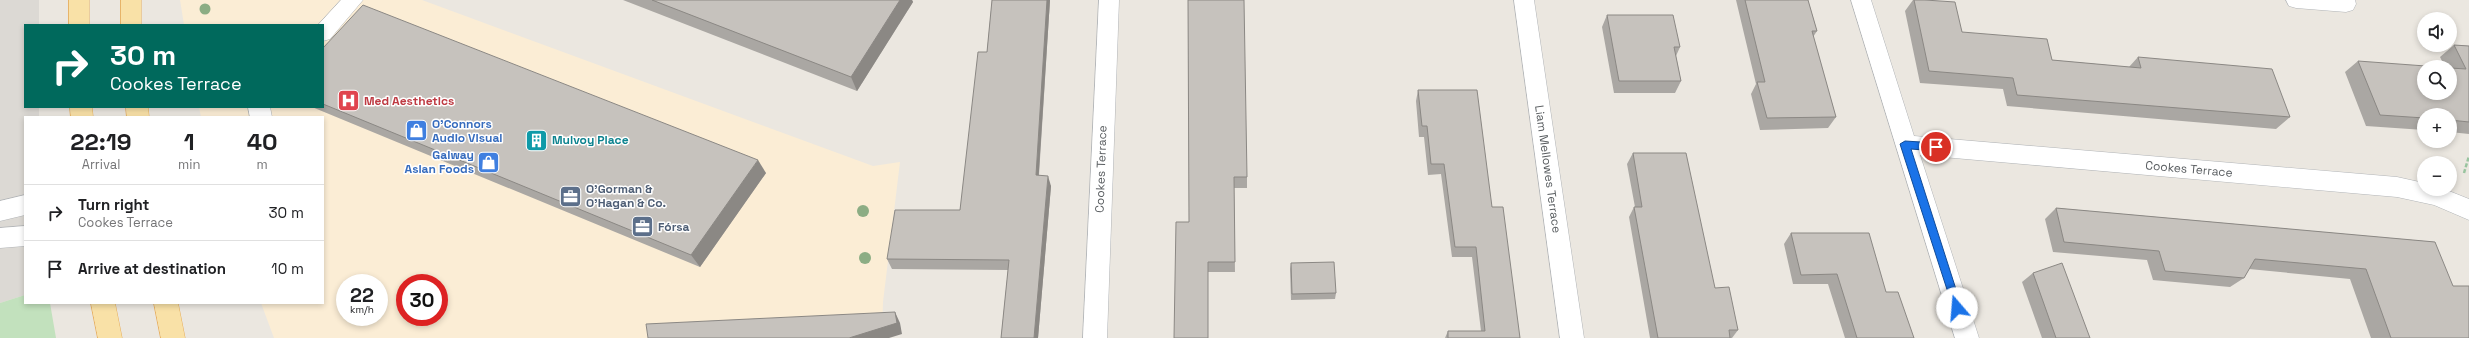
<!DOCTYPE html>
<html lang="en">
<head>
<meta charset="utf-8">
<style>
	body { margin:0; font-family:"Space Grotesk",sans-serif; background:#f6f6f6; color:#202124; height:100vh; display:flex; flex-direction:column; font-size:15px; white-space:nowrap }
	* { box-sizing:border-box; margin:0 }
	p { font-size:13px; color:#757577 }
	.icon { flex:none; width:22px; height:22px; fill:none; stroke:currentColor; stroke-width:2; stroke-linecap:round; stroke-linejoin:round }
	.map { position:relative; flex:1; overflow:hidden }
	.side { position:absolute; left:24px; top:116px; width:300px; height:188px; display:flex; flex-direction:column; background:#fff; border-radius:0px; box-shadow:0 2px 6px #0003 }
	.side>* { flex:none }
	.hud { position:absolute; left:24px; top:24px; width:300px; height:84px; border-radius:0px; box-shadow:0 2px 6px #0003; background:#00695c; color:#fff; overflow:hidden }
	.tools { position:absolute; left:2417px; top:12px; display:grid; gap:8px }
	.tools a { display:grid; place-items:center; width:40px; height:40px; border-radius:50%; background:#fff; box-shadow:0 2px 6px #0003; font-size:20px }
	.speed { position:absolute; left:336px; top:274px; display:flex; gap:8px; font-size:20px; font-weight:700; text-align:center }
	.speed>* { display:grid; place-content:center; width:52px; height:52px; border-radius:50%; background:#fff; box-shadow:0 2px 6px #0003; line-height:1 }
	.speed small { font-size:10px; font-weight:400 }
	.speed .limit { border:6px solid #d22; background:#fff; color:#111 }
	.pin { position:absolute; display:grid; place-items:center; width:34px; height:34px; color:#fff; margin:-17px; border:2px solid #fff; border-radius:50%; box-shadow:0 1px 4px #0007 }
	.me { position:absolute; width:44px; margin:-22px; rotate:342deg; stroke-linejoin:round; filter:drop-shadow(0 0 3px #0008) }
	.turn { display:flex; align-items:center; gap:14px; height:84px; padding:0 20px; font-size:18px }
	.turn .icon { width:52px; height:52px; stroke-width:2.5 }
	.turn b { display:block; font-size:28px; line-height:34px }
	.eta { display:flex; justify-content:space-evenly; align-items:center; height:68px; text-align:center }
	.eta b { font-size:24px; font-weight:600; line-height:28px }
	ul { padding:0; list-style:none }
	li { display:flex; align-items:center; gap:12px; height:56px; padding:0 20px; border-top:1px solid #e0e0e0 }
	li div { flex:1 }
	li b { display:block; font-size:15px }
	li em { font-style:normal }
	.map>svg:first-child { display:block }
	.commercial { fill:#fbedd5; fill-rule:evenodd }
	.industrial { fill:#dcd9d4 }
	.green { fill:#c2e1bd }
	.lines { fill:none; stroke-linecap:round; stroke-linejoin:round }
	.minor-casing { stroke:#b1b4b7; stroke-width:1 }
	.major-casing { stroke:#e7af5d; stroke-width:1 }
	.path { stroke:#99c49f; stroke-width:2.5; stroke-dasharray:4 2; stroke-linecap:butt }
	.minor { fill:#fff; fill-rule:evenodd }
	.major { fill:#f9e1a7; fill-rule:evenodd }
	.tree { fill:#8cad84 }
	.wall { fill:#aaa7a3 }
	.shaded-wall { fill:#8b8884 }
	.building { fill:#c6c2bd; stroke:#8b8884 }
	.route { fill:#1a73e8; stroke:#114b97 }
	.labels { text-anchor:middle; stroke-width:3; stroke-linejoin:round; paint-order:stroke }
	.health-label { font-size:12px; font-weight:bold; fill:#be3a42; stroke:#fff; text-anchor:start }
	.shop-label { font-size:12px; font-weight:bold; fill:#366cbe; stroke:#fff; text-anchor:start }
	.culture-label { font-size:12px; font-weight:bold; fill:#0d838f; stroke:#fff; text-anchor:start }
	.street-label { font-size:12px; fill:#595d60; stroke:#fff }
	.service-label { font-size:12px; font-weight:bold; fill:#4e5e75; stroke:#fff; text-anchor:start }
</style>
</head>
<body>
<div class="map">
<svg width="2469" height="338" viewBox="0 0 2469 338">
	<rect width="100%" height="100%" fill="#ebe7e0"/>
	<path class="commercial" d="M180 0H422L873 166 900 162 883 302 882 338H274L261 303H323V117H201L199 107H323V25H184ZM345 283H379V317H345ZM405 283H439V317H405Z"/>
	<path class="industrial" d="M0 0H39V25H25V107H39V117H25V295L0 303Z"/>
	<path class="green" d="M25 295V303H50L56 338H0V303Z"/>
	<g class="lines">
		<defs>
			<g id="minor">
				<path d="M341 0H363L330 39 323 41V25H318Z"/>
				<path d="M1099 0H1119L1107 338H1083Z"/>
				<path d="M1514 0H1534L1584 338H1560Z"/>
				<path d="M1851 0H1871L1914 136 2397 177 2424 183V189H2444L2469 199V220L2434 205 2397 197 1920 155 1979 338H1955Z"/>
				<path d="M2286 0H2355L2356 4 2353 10 2346 12 2296 8 2289 6Z"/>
				<path d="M248 107H270L272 117H250Z"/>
				<path d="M25 195V215L0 221V201Z"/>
				<path d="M25 226V246L0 248V228Z"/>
			</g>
			<g id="major">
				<rect x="69" y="0" width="20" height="25"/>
				<rect x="121" y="0" width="20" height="25"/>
				<path d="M70 107H92L93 117H71Z"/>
				<path d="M126 107H148L149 117H127Z"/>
				<path d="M91 303H115L122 338H98Z"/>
				<path d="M154 303H178L185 338H161Z"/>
			</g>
		</defs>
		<use href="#minor" class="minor-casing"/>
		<use href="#major" class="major-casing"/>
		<path class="path" d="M2464 173 2469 156"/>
		<use href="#minor" class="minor"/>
		<use href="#major" class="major"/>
	</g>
	<g class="tree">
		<circle cx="205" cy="9" r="5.5"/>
		<circle cx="863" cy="211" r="6"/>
		<circle cx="865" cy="258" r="6"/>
	</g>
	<g class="wall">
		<path d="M623 0H912L913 2 857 91Z"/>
		<path d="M992 0H1050L1039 175 1051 186 1038 338H1001L1008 270 892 269 887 259 960 210 987 52Z"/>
		<path d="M1188 0 1247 177V188H1234L1235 272H1208L1189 222Z"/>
		<path d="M1736 0H1808L1817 31 1813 37 1836 117 1828 128 1760 130 1751 94 1756 84Z"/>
		<path d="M1913 0H1925L1962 32 2052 60 2129 67 2138 57 2290 117 2276 129 2007 106 2003 89 1920 83 1905 11Z"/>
		<path d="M1607 15 1680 47 1676 56 1681 81 1675 93H1614L1602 27Z"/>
		<path d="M2454 45 2469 46V134L2450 132V115H2424V130L2366 126 2345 72 2358 61 2450 93V67H2445L2440 57Z"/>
		<path d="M323 48 766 173 700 267 312 107H323Z"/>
		<path d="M1418 90 1492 207 1520 338H1445L1448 331H1481L1472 257H1452L1441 174 1428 175 1424 137H1419L1416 101Z"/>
		<path d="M1633 153 1715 288 1738 330 1732 338H1650L1629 217 1634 207H1635L1627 164Z"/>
		<path d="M2056 208 2435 242 2469 338H2371L2350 279 2249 269 2244 278 2230 287 2153 280 2147 260 2053 252 2045 219Z"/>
		<path d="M1791 233 1886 292 1914 338H1845L1828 284H1793L1784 244Z"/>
		<path d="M1291 263 1336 293 1335 299 1291 300 1290 269Z"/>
		<path d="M2033 273 2090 338H2042L2022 282Z"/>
	</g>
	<g class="shaded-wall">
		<path d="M900 0H912L913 2 857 91 851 77Z"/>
		<path d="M1047 0H1050L1038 185 1036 175Z"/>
		<path d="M758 160 766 173 700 267 691 255Z"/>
		<path d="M1048 176 1051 186 1038 338H1034Z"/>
		<path d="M895 312 900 323 902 334 889 338H849Z"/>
	</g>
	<g class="building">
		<path d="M652 0H900L851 77Z"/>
		<path d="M992 0H1047L1036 175 1048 176 1034 338H1001L1009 260 887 259 895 210H960L978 52H987Z"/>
		<path d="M1188 0H1244L1247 177H1234L1235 262H1208V338H1174L1176 222H1189Z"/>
		<path d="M1745 0H1808L1817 31H1812L1836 117 1767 118 1757 82H1765Z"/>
		<path d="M1914 0H1925L1955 2 1962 32 2047 39 2052 60 2141 68 2138 57 2272 69 2290 117 2017 95 2013 78 1929 71Z"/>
		<path d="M363 5 758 160 691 255 323 104V48Z"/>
		<path d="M1607 15H1673L1680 47H1674L1681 81H1619Z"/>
		<path d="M2454 45 2469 46V122L2450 120V115H2424V118L2380 115 2358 61 2439 67H2424V93H2450V68L2466 69Z"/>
		<path d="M1418 90H1477L1492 207H1503L1520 338H1448V331H1485L1476 247H1455L1444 164H1431L1427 126H1422Z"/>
		<path d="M1633 153H1686L1715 288 1729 287 1738 330H1729L1730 338H1658L1634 207H1642Z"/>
		<path d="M2056 208 2435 242 2453 286H2469V338H2391L2366 269 2255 259 2244 278 2165 271 2159 251 2064 242Z"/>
		<path d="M1791 233H1869L1886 292H1898L1914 338H1857L1837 274 1801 275Z"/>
		<path d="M1334 262 1336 293 1292 294 1291 263Z"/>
		<path d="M2062 263 2090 338H2056L2033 273Z"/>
		<path d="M895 312 897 323 849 338H648L646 324Z"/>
	</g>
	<path class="route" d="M1905 141 1936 143 1940 147 1936 151 1911 149 1962 308 1957 313 1953 308 1900 144Z"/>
	<defs>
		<symbol id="hospital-square" viewBox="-11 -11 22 22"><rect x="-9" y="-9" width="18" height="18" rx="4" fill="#e0444e" stroke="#fff"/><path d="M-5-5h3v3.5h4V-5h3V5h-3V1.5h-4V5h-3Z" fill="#fff"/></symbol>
		<symbol id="shop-square" viewBox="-11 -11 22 22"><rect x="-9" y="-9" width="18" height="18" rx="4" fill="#3f7fe0" stroke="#fff"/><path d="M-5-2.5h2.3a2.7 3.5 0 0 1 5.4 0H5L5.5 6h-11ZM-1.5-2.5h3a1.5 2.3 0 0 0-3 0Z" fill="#fff"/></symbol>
		<symbol id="building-square" viewBox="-11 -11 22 22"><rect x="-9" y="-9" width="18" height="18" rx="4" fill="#0f9aa8" stroke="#fff"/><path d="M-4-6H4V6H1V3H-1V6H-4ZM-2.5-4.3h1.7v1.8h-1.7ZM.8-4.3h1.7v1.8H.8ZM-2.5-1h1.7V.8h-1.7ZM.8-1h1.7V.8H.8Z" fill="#fff"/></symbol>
		<symbol id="office-square" viewBox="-11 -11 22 22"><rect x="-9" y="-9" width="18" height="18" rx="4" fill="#5c6f8a" stroke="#fff"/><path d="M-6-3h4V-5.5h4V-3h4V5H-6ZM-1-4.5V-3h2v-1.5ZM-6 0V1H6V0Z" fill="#fff"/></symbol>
	</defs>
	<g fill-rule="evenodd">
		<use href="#hospital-square" x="336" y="88" width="25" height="25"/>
		<use href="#shop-square" x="404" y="118" width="25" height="25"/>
		<use href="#building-square" x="524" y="128" width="25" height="25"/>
		<use href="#shop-square" x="476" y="150" width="25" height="25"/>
		<use href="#office-square" x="558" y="184" width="25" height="25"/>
		<use href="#office-square" x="630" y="214" width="25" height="25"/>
	</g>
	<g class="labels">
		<g class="health-label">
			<text x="364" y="105">Med Aesthetics</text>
		</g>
		<g class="shop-label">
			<text x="432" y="128">O'Connors<tspan x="432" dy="14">Audio Visual</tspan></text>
			<text x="474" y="159" text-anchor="end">Galway<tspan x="474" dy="14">Asian Foods</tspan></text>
		</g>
		<g class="culture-label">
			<text x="552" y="144">Mulvoy Place</text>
		</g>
		<g class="street-label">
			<text transform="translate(1101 169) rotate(-88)" y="4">Cookes Terrace</text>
			<text transform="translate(1548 169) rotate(82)" y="4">Liam Mellowes Terrace</text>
			<text transform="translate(2189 169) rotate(5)" y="4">Cookes Terrace</text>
		</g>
		<g class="service-label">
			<text x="586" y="193">O'Gorman &amp;<tspan x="586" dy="14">O'Hagan &amp; Co.</tspan></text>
			<text x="658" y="231">Fórsa</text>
		</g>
	</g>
</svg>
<div class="tools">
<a><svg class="icon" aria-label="sound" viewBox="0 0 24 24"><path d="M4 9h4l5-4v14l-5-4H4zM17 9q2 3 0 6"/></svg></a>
<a><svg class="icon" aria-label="search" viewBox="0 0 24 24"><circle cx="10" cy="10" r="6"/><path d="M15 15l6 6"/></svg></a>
<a>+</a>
<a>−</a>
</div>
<div class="speed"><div>22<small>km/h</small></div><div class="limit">30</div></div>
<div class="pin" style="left:1936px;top:147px;background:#d93025"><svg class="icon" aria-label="arrive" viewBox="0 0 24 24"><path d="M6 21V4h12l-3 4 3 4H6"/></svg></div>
<svg class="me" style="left:1957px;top:308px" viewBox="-20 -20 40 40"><circle r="19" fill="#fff"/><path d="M0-13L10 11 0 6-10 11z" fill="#1a73e8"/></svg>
<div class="hud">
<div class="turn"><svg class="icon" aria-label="right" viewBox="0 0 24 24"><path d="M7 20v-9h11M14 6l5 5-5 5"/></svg><div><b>30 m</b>Cookes Terrace</div></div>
</div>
<section class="side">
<div class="eta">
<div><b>22:19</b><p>Arrival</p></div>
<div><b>1</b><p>min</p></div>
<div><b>40</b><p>m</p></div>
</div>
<ul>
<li><svg class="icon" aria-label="right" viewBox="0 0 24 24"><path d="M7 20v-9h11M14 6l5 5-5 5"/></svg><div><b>Turn right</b><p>Cookes Terrace</p></div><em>30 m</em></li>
<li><svg class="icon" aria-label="arrive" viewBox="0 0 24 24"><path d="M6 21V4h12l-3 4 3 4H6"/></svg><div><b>Arrive at destination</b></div><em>10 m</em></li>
</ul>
</section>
</div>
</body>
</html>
